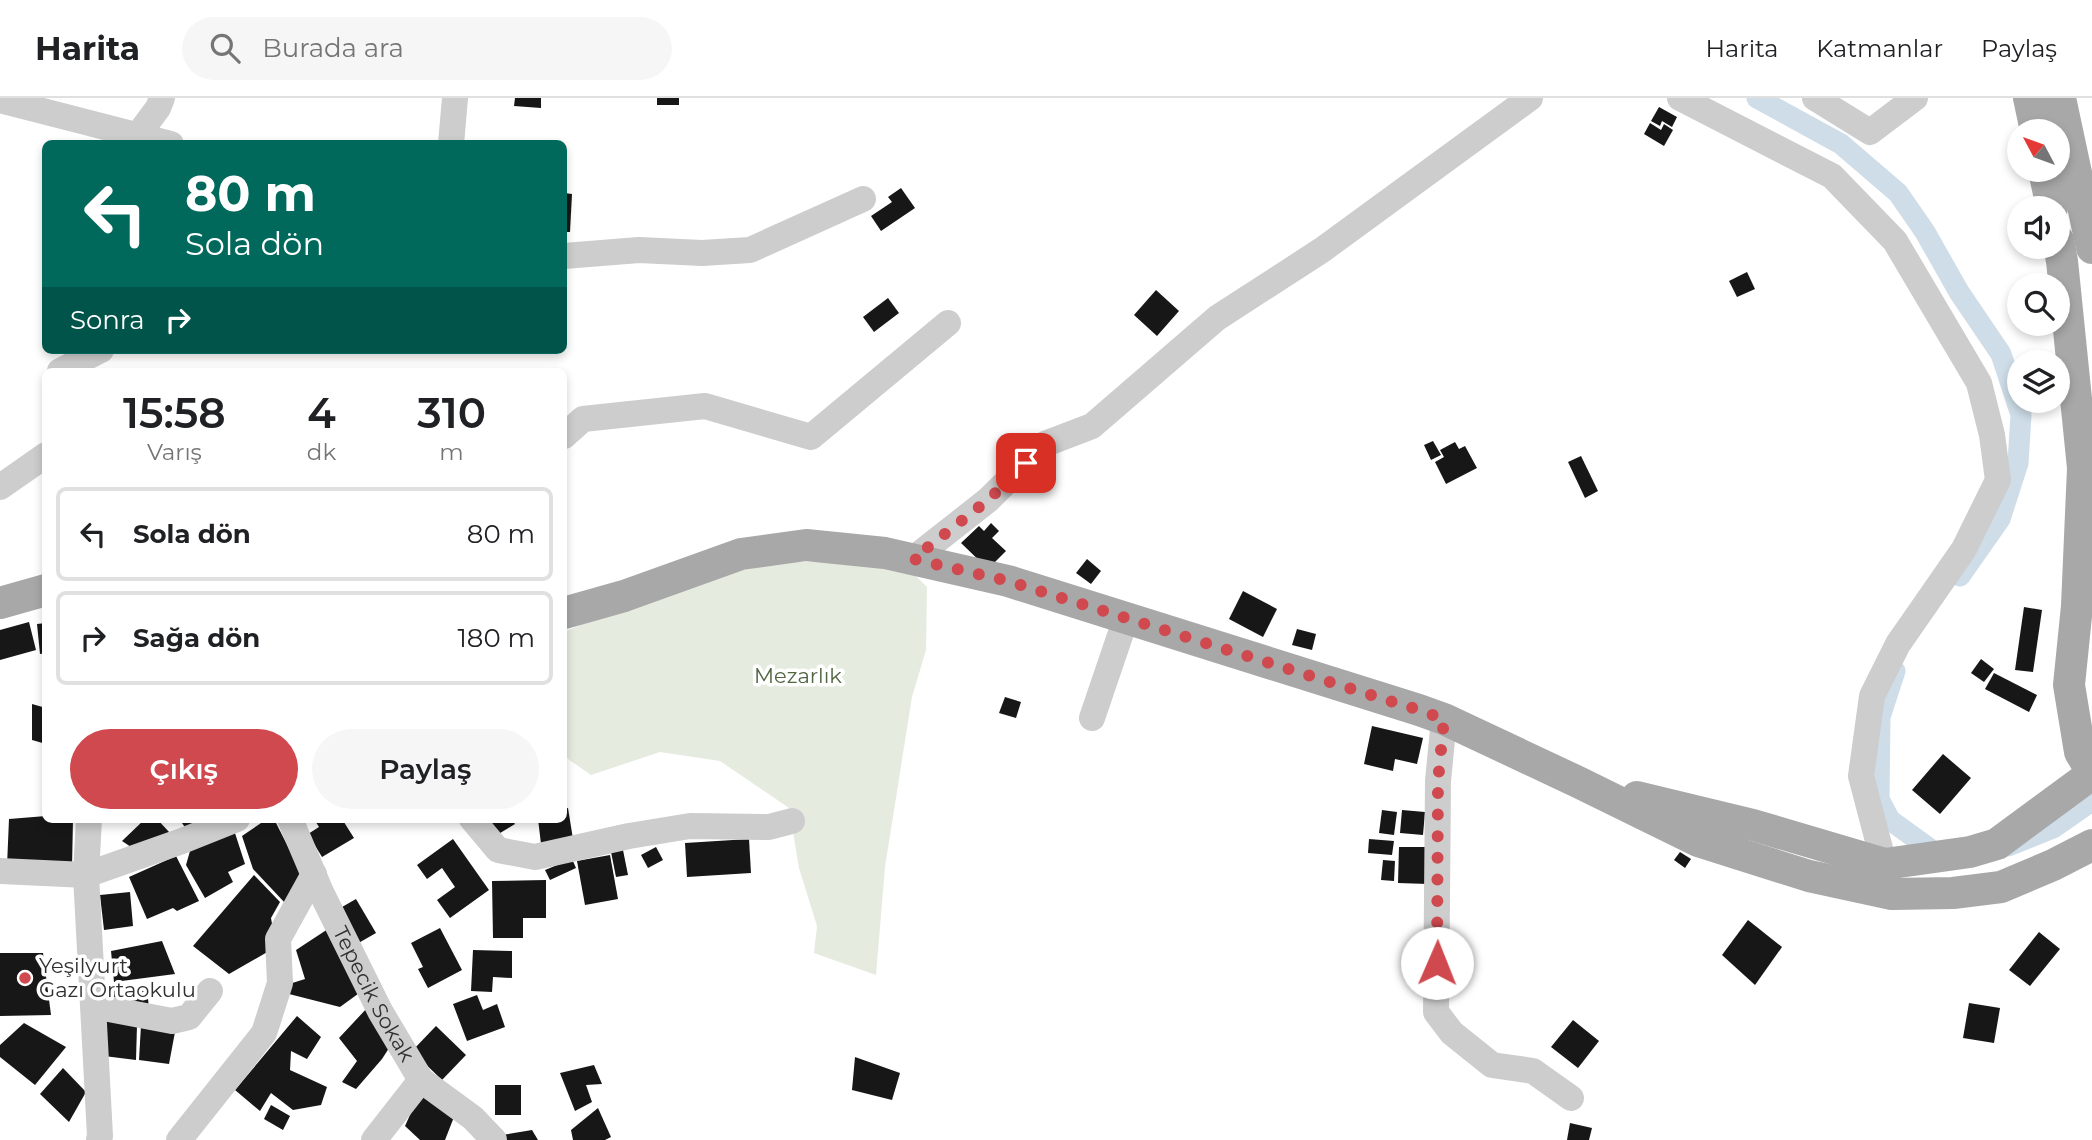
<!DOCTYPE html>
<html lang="tr">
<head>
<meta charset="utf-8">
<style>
	body { margin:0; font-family:Montserrat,sans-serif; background:#f6f6f6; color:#202124; height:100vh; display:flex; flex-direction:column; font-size:26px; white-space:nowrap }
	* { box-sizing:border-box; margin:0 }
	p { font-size:23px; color:#757577 }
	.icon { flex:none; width:38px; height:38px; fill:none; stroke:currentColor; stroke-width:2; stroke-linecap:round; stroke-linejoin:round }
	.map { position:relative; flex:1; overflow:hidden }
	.panel { position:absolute; left:42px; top:270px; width:525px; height:455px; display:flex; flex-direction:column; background:#fff; border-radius:10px; box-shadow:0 4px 10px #0003 }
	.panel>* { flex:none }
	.guide { position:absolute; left:42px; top:42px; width:525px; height:214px; border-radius:10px; box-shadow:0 4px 10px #0003; background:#00695c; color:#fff; overflow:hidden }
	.needle { width:46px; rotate:311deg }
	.tools { position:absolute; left:2007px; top:21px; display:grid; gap:14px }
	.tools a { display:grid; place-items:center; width:63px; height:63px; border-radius:50%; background:#fff; box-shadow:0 4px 10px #0003; font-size:35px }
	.pin { position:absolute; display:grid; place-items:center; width:60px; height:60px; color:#fff; margin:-30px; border-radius:14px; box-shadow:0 4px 10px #0006 }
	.me { position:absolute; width:77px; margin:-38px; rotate:1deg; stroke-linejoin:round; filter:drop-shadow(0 0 5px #0008) }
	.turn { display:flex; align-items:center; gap:24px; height:147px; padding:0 28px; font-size:32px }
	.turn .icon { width:91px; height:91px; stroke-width:2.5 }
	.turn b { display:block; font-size:49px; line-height:60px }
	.then { display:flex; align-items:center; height:66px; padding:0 28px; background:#0003; gap:14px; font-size:26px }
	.eta { display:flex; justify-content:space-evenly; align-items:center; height:119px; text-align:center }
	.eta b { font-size:42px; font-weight:600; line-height:49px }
	.primary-button { display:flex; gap:14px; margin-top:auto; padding:14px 28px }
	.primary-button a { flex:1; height:80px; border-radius:42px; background:#cf494f; color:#fff; font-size:28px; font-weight:600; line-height:80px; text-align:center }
	.primary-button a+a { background:#f6f6f6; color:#202124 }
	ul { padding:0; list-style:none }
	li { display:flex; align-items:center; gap:21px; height:94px; margin:0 14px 10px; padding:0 14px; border:4px solid #e0e0e0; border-radius:10px }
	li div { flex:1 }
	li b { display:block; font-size:26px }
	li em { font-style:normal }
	header { display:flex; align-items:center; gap:42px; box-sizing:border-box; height:98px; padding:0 35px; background:#fff; border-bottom:2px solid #e0e0e0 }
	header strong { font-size:33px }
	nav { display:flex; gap:38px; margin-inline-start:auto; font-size:24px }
	.search { width:490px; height:63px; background:#f6f6f6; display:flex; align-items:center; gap:18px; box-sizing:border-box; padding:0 24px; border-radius:38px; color:#757577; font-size:26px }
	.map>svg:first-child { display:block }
	.green { fill:#e5ebdf }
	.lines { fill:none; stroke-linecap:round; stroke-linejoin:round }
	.canal { stroke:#cedde8; stroke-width:21 }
	.building { fill:#171717 }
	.minor { stroke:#cdcdcd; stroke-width:26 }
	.major { stroke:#a8a8a8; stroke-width:32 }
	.route { stroke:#cf494f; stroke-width:12; stroke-dasharray:0 21.6 }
	.poi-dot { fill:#cf494f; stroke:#fff; stroke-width:2.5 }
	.labels { text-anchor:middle; stroke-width:7; stroke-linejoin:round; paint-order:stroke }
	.park-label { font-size:21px; fill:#526642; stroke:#fff }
	.poi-label { font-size:21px; fill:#303030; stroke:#fff; text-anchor:start }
	.street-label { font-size:21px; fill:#303030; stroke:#fff }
</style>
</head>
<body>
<header>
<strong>Harita</strong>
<div class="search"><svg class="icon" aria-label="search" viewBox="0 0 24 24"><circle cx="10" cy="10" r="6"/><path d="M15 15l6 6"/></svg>Burada ara</div>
<nav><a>Harita</a><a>Katmanlar</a><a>Paylaş</a></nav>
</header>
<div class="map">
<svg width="2092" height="1042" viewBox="0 0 2092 1042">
	<rect width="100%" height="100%" fill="#fff"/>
	<path class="green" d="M789 463 883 466 912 474 927 489 926 552 912 599 885 769 876 877 814 855 817 828 799 770 789 710 720 663 660 654 591 677 568 661 564 656V534L702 477Z"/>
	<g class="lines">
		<g class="canal">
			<path d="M1757 0 1841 46 1898 95 1925 134 1959 194 2001 256 2021 317 2018 365 2000 421 1960 478"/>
			<path d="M1895 573 1880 619 1879 701 1890 722 1944 761"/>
			<path d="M2008 748 2053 730 2092 703"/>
		</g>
	</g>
	<g class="building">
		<path d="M515 0H541V10L514 8Z"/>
		<rect x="657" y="0" width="22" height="7"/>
		<path d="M1659 9 1677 19 1672 29 1662 23 1660 28 1651 23Z"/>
		<path d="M1650 25 1661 32 1664 26 1673 32 1664 48 1644 36Z"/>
		<path d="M901 90 915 110 881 133 871 118 892 104 888 99Z"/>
		<path d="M564 95 572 96 570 134H564Z"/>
		<path d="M1747 174 1755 191 1737 199 1729 183Z"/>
		<path d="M1156 192 1179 213 1157 238 1134 217Z"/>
		<path d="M888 200 899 215 874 234 863 219Z"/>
		<path d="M1433 343 1441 357 1431 362 1424 347Z"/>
		<path d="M1455 344 1459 351 1465 348 1477 370 1446 386 1435 364 1444 359 1440 352Z"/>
		<path d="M1581 358 1598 393 1585 400 1568 364Z"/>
		<path d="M991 425 999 433 992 440 1006 453 988 471 961 445 979 428 984 433Z"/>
		<path d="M1087 461 1101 473 1091 486 1076 475Z"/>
		<path d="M1243 493 1277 511 1263 539 1229 521Z"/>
		<path d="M2024 509 2042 512 2033 574 2015 572Z"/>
		<path d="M29 524 36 552 0 562V532Z"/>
		<path d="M46 525V555L40 556 37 526Z"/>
		<path d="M1297 531 1316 536 1312 552 1292 547Z"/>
		<path d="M1981 561 1994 571 1984 584 1971 575Z"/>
		<path d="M1994 575 2037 597 2029 614 1985 591Z"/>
		<path d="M1005 599 1021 604 1016 620 999 615Z"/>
		<path d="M32 606 46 610V646L32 642Z"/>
		<path d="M1372 628 1423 640 1417 666 1395 661 1393 673 1364 666Z"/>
		<path d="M1943 656 1971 680 1940 716 1912 692Z"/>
		<path d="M568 710 573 741 541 746 538 721H564V711Z"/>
		<path d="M1382 712 1397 714 1394 737 1379 735Z"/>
		<path d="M1402 712 1425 714 1423 737 1400 735Z"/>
		<path d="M46 718V721H73L72 770 7 768 9 721Z"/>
		<path d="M145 721H157L170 735 140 755 122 743Z"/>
		<path d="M179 721H207L190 736Z"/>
		<path d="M267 721H274L304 780 285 805 253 771 242 738Z"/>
		<path d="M314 721H342L354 740 322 759 308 736 319 729Z"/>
		<path d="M480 721H512L515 726 492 740Z"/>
		<path d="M234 732 245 766 228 774 233 784 205 800 186 767 190 753Z"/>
		<path d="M453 741 489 792 450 820 437 802 455 789 442 770 427 781 417 767Z"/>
		<path d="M749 741 751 775 687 779 685 745Z"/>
		<path d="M1369 741 1394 743 1392 757 1368 755Z"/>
		<path d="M656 749 663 762 648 770 641 757Z"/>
		<path d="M1399 749H1429L1428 786 1398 785Z"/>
		<path d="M623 752 628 777 616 779 611 754Z"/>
		<path d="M1680 754 1691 761 1685 770 1674 762Z"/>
		<path d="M610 757 618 801 585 807 577 763Z"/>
		<path d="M176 758 199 803 177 813 173 810 147 821 129 779Z"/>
		<path d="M572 761 576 770 550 782 545 772Z"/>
		<path d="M1383 762 1395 763 1394 783 1381 782Z"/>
		<path d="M254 777 280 804 271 820 276 849 229 876 193 848Z"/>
		<path d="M546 782V820H523V840H493L492 783Z"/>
		<path d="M130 794 133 828 104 832 100 797Z"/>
		<path d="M356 801 376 835 355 847 335 813Z"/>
		<path d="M1748 822 1782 849 1755 887 1722 857Z"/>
		<path d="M331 829 362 893 340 909 289 896 286 887 305 881 296 852Z"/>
		<path d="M440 830 462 872 428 890 418 871 423 869 411 845Z"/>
		<path d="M2039 834 2060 851 2030 888 2009 872Z"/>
		<path d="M162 843 175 876 114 884 111 853Z"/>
		<path d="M473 852 512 853V880L493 879 492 894 471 893Z"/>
		<path d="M0 855H43L51 917 0 918Z"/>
		<path d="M106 888H147L150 924 107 918Z"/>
		<path d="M477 897 483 912 497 906 505 929 467 943 453 906Z"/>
		<path d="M1969 905 2000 910 1994 945 1963 940Z"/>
		<path d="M368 909 391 947 382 961 356 991 342 984 357 963 339 940Z"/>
		<path d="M297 918 321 939 307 961 291 953 290 972 327 989 321 1007 293 1012 271 995 260 1013 235 992Z"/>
		<path d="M105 921 137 927 136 962 104 958Z"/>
		<path d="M1573 922 1599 943 1578 970 1551 949Z"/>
		<path d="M24 925 66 949 35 987 0 959V947Z"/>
		<path d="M141 927 175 934 169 966 139 962Z"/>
		<path d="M436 928 466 957 442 982 412 953Z"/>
		<path d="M855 959 900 975 892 1002 852 992Z"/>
		<path d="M594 967 602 986 586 987 592 1004 575 1013 560 975Z"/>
		<path d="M63 970 86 994 69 1024 40 996Z"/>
		<rect x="495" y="987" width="26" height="30"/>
		<path d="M420 995 454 1019 445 1042H420L405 1028Z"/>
		<path d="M271 1007 290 1018 283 1032 264 1021Z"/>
		<path d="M598 1010 611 1039 605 1042H573L571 1032Z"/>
		<path d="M1570 1025 1592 1030 1589 1042H1567Z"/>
		<path d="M532 1032 538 1042H505L502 1037Z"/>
	</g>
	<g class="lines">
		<g class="minor">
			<path d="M1680 0 1832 78 1895 143 1979 285 1992 337 1998 382 1964 451 1898 546 1872 598 1861 678 1888 781"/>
			<path d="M1815 0 1870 34 1915 0"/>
			<path d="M0 2 171 46"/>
			<path d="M138 37 158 10 162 0"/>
			<path d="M451 46 455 0"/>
			<path d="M564 158 639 152 702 155 750 152 863 101"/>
			<path d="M60 273 101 252"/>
			<path d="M564 338 583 321 705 308 811 339 948 225"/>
			<path d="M0 389 46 357"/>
			<path d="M913 461 988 402 1045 346 1092 328 1217 220 1322 152 1530 0"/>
			<path d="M1092 620 1126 520"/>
			<path d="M1444 621 1438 683 1436 914 1452 935 1492 967 1533 973 1571 1000"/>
			<path d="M89 721 86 777 100 1038 99 1042"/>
			<path id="s1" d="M290 721 321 794 380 913 421 982 473 1020 494 1042"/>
			<path d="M472 721 498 752 535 759 629 738 690 728 769 729 792 723"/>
			<path d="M0 773 86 777 182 743 237 721"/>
			<path d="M93 908 172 923 189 919 210 893"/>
			<path d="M179 1042 264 935 280 885 278 841 314 776"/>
			<path d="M374 1042 421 982"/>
		</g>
		<g class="major">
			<path d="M2029 0 2036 33"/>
			<path d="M2060 0 2092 150"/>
			<path d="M2044 72 2052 110"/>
			<path d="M2058 142 2062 163 2083 370 2077 508 2069 587 2080 654 2092 674"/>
			<path d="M0 505 46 492"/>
			<path d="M564 515 624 498 741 456 806 447 885 455 1008 483 1419 612 1444 621 1578 684 1698 743 1809 778 1892 796 1953 795 2001 789 2053 767 2092 747"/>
			<path d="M1637 699 1753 727 1885 766 1970 754 1997 746 2092 676"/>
		</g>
	</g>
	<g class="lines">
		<path class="route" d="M1026 365 988 402 913 461 1008 483 1419 612 1444 621 1438 683 1437 865"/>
	</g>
	<circle class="poi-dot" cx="25" cy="880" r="7"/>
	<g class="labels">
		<g class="park-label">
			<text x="798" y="585">Mezarlık</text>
		</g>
		<g class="poi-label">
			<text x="39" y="875">Yeşilyurt<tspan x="39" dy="24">Gazı Ortaokulu</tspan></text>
		</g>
		<g class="street-label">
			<text dy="7" stroke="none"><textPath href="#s1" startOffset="194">Tepecik Sokak</textPath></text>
		</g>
	</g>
</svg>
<div class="tools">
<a><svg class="needle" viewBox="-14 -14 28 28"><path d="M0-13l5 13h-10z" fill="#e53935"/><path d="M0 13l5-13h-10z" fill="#757577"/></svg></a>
<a><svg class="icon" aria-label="sound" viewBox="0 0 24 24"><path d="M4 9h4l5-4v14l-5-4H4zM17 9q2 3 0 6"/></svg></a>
<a><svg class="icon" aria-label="search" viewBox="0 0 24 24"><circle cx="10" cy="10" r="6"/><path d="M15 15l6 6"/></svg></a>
<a><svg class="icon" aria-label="layers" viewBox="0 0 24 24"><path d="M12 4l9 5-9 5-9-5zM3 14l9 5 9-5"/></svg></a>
</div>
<div class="pin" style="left:1026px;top:365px;background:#d93025"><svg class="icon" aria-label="arrive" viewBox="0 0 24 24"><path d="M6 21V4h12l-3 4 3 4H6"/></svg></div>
<svg class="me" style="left:1437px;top:865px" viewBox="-20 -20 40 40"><circle r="19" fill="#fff"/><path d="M0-13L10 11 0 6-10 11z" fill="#cf494f"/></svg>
<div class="guide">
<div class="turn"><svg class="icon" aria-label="left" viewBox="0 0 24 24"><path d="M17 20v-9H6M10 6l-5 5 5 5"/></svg><div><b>80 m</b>Sola dön</div></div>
<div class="then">Sonra<svg class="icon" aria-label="right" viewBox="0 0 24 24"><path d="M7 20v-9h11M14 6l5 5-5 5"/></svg></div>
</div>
<section class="panel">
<div class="eta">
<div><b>15:58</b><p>Varış</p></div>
<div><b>4</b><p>dk</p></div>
<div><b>310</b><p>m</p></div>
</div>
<ul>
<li><svg class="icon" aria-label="left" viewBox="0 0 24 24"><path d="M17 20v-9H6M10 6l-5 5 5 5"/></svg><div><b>Sola dön</b></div><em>80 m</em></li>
<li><svg class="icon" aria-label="right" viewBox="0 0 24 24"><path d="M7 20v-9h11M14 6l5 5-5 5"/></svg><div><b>Sağa dön</b></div><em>180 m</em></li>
</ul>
<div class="primary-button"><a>Çıkış</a><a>Paylaş</a></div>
</section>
</div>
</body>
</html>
